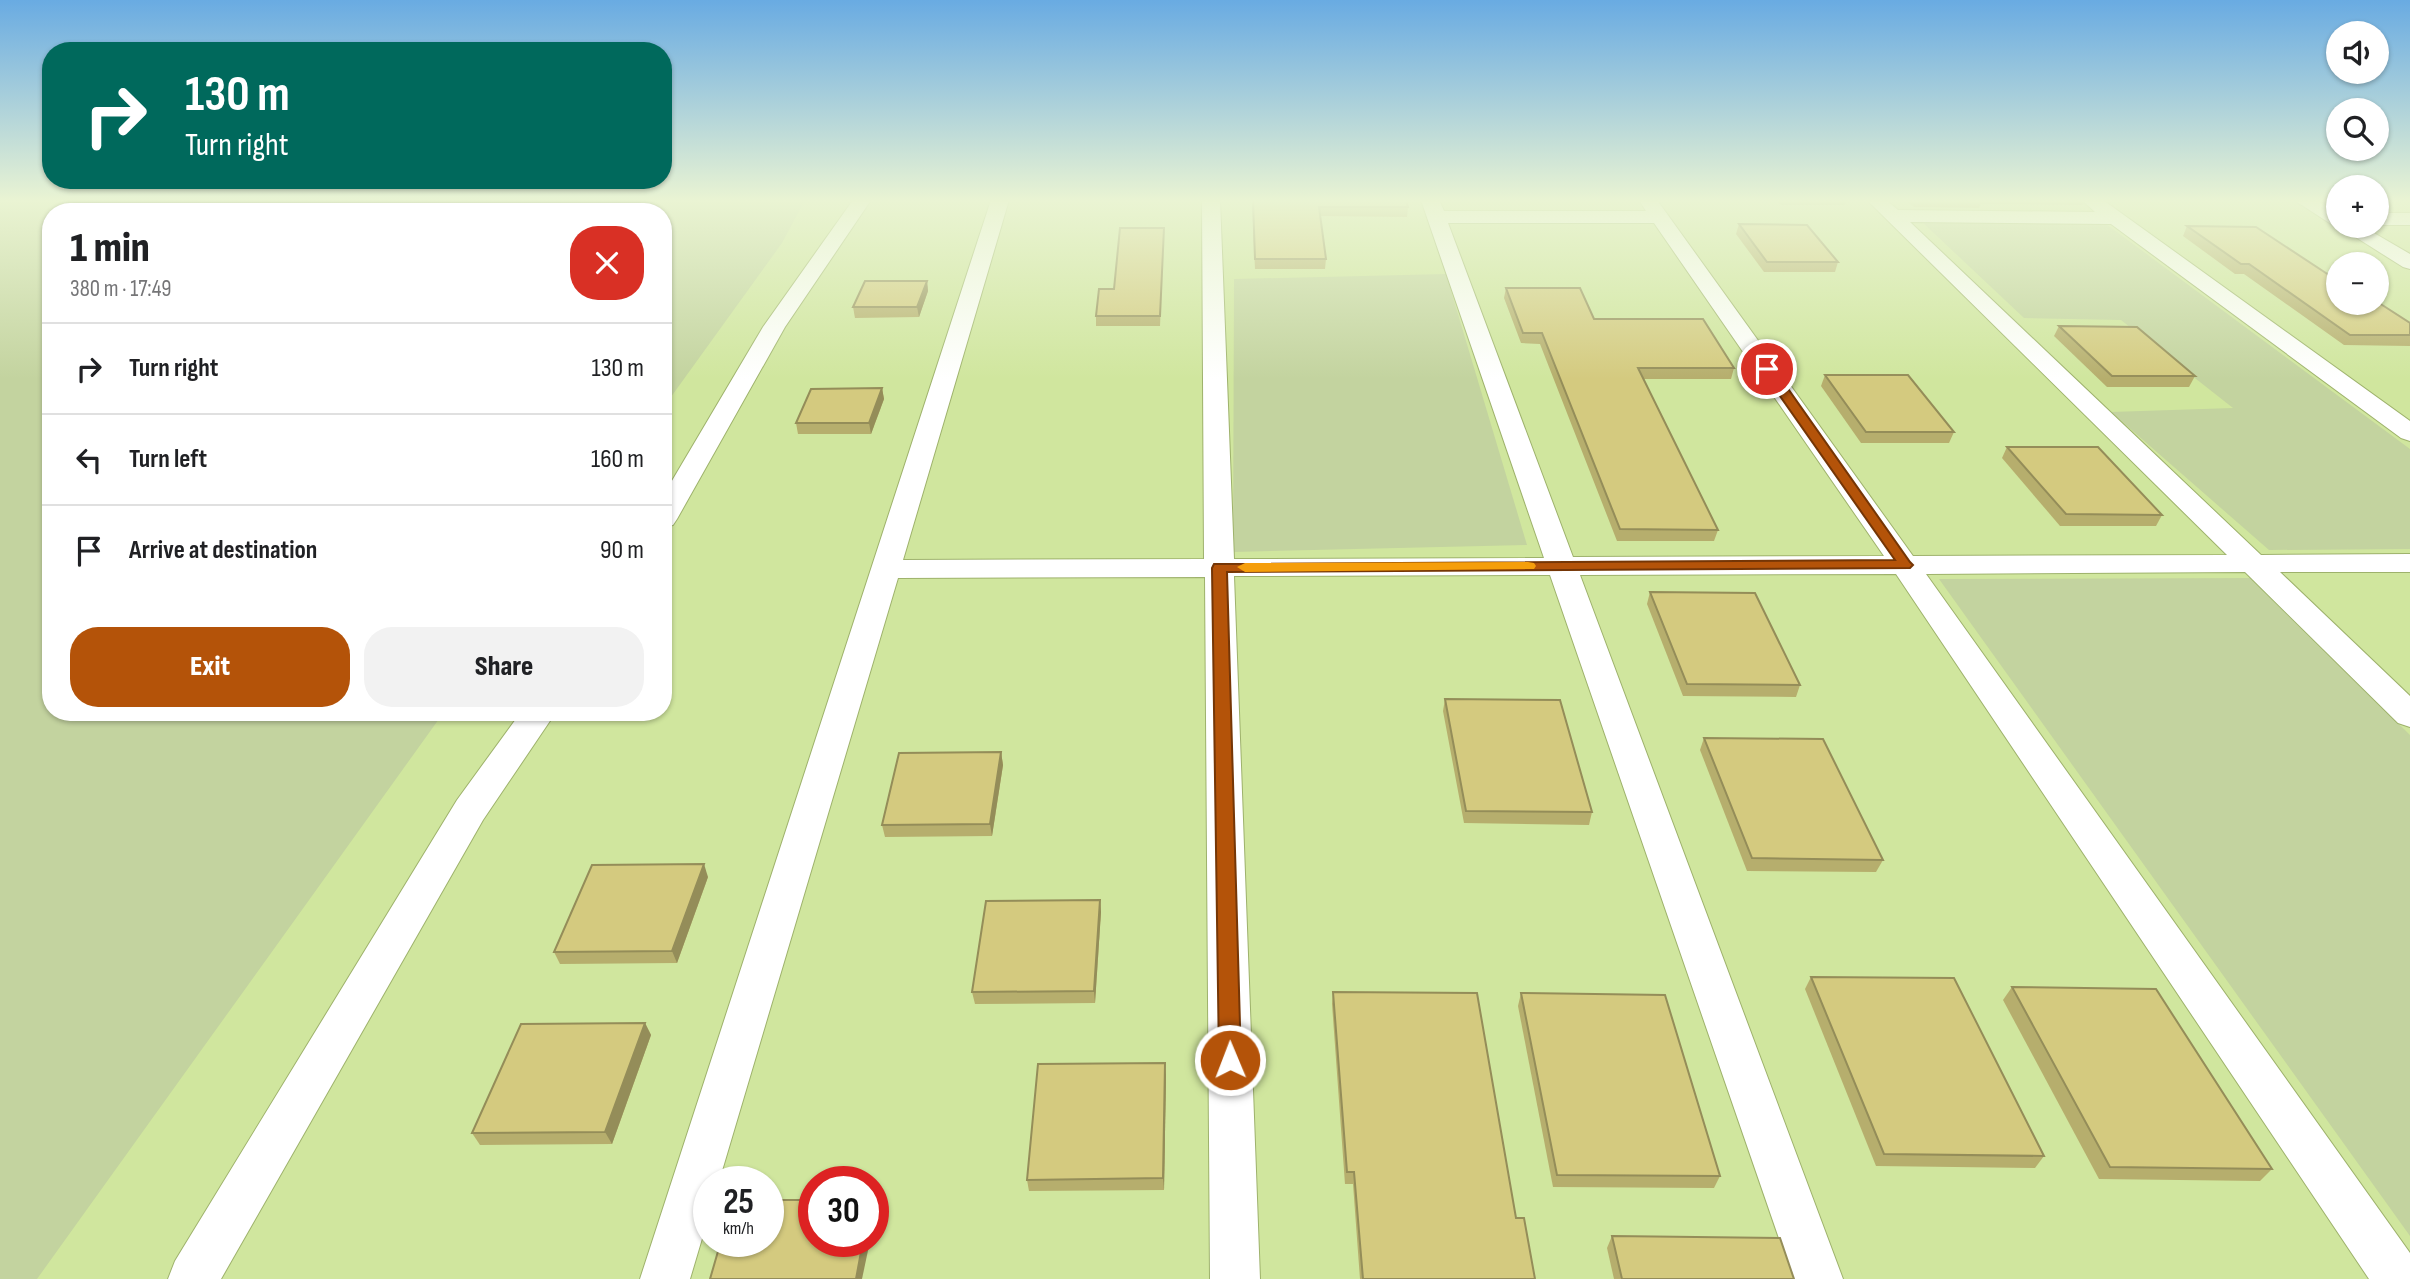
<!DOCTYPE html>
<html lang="en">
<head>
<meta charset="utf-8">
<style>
	body { margin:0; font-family:"Sofia Sans Condensed",sans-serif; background:#f2f2f2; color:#202124; height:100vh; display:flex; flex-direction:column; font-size:26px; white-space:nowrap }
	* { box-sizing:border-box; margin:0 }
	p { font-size:23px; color:#757577 }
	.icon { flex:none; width:38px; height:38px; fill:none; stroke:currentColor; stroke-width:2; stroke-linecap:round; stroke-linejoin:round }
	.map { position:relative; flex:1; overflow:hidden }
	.sheet { position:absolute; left:42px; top:203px; width:630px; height:518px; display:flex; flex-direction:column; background:#fff; border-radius:28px; box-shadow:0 2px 5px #0004 }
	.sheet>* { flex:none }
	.guide { position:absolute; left:42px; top:42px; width:630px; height:147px; border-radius:28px; box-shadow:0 2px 5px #0004; background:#00695c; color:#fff; overflow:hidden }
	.fabs { position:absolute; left:2326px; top:21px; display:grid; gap:14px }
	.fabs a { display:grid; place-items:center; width:63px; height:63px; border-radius:50%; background:#fff; box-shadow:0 2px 5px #0004; font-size:35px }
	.speed { position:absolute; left:693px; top:1166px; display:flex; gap:14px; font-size:35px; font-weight:700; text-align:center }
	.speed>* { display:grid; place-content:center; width:91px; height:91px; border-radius:50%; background:#fff; box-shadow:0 2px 5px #0004; line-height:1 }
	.speed small { font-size:18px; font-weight:400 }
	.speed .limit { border:10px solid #d22; background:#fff; color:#111 }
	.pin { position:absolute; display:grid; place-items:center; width:60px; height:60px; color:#fff; margin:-30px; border:4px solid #fff; border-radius:50%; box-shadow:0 2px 7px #0007 }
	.me { position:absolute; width:77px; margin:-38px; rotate:359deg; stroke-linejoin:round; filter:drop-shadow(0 0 5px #0008) }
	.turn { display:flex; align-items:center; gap:24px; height:147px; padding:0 28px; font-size:32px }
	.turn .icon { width:91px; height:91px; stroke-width:2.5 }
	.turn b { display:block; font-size:49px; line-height:60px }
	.round { display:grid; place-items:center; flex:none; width:74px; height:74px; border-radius:28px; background:#f2f2f2 }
	.overview { display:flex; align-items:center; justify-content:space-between; height:119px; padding:0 28px }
	h1 { font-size:42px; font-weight:800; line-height:52px }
	.cta { display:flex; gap:14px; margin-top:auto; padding:14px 28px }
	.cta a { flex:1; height:80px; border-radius:28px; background:#b45309; color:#fff; font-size:28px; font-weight:800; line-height:80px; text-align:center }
	.cta a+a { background:#f2f2f2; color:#202124 }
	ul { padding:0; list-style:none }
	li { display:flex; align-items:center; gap:21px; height:91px; padding:0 28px; border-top:2px solid #e0e0e0 }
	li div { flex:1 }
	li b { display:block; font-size:26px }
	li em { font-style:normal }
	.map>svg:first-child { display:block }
	.green { fill:#c3d39f }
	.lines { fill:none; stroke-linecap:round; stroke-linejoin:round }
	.minor-casing { stroke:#9eb26c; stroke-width:2 }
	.minor { fill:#fff; fill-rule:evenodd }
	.wall { fill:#b6ae6d }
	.shaded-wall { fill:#948d59 }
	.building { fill:#d4ca7f; stroke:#948d59; stroke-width:2 }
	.route { fill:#b45309; stroke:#753606; stroke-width:2 }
	.slow { fill:#f59e0b }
</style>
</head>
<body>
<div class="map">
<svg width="2410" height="1279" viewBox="0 0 2410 1279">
	<rect width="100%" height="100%" fill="#d0e69e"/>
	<g class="green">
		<path d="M0 200H805L782 243 663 408V212H51V712H444L37 1279H0Z"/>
		<path d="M1921 221H2102L2410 449V549L2269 550 2111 412 2233 408 2121 320 2024 318Z"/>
		<path d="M1446 274 1527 545 1233 552 1234 279Z"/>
		<path d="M2250 578 2410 735V1236L1939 579Z"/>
	</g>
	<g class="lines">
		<defs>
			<g id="minor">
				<path d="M853 200H871L785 327 677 519 673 525 663 527V496L763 327Z"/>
				<path d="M991 200H1009L903 560 1204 559 1202 200H1220L1234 559 1544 558 1421 200H1439L1444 211H1646L1639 200H1657L1913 556 2227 555 1867 200H1886L1898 210 2095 212 2082 200H2103L2410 421V441L2401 438 2111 224 1910 222 2261 555 2410 554V572H2280L2410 696V727L2398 723 2245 572 1926 574 2410 1253V1279H2369L1896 574 1580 575 1843 1279H1793L1550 575 1234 576 1260 1279H1210L1205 577 898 578 719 1181H709V1215L690 1279H640ZM1448 223H1654L1884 556 1573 557Z"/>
				<path d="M2294 200H2316L2338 212V226L2331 224Z"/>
				<rect x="2376" y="213" width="34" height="12"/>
				<path d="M2338 226H2362L2410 254V269L2403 267Z"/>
				<path d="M521 712H556L483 820 221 1279H168L175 1261 457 800Z"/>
			</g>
		</defs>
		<use href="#minor" class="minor-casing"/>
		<use href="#minor" class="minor"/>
	</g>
	<g class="wall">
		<path d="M1252 200H1406L1408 207 1407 217 1320 216 1326 259 1325 269H1255Z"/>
		<path d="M1776 200H1847L1845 205H1781Z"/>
		<path d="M1906 200H2085L2083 205 1981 204 1979 208 1914 207Z"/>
		<path d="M1739 224 1838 262 1835 272H1764L1736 234Z"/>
		<path d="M2187 226 2338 303 2410 323V346L2344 345 2244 274H2235L2183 236Z"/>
		<path d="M1164 228 1160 326H1096V316L1114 289Z"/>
		<path d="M927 281 928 291 919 317 855 318 853 307Z"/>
		<path d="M1506 288 1734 368 1731 379H1643L1718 530 1714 541H1617L1540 344 1521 343 1504 298Z"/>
		<path d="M2059 326 2195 376 2189 387H2107L2054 336Z"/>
		<path d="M1825 375 1954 432 1949 443H1861L1821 386Z"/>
		<path d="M882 388 884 399 871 434H798L796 423Z"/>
		<path d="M2007 447 2162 515 2156 526H2060L2002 458Z"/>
		<path d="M1650 592 1800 685 1796 697 1683 696 1647 604Z"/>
		<path d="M1445 699 1592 812 1589 825 1464 823 1443 711Z"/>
		<path d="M1704 738 1883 860 1876 872 1747 871 1700 750Z"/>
		<path d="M1001 752 1003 765 992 836 885 837 882 825Z"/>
		<path d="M708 877 677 963 560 964 554 952Z"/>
		<path d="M1100 900 1101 912 1095 1003 975 1004 972 992Z"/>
		<path d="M1811 977 2044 1156 2035 1168 1876 1166 1805 989Z"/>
		<path d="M2012 987 2272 1169 2260 1181 2099 1179 2003 1000Z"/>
		<path d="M1333 992 1516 1218 1535 1279H1360L1353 1184H1345L1332 1004Z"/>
		<path d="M1521 993 1720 1176 1714 1188 1553 1187 1518 1006Z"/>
		<path d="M645 1023 651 1035 612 1144 480 1145 472 1133Z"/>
		<path d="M1166 1075 1164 1190 1029 1191 1027 1180Z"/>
		<path d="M1612 1236 1794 1279H1614L1607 1248Z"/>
	</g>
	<g class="shaded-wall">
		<path d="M927 281 928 291 919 317 917 307Z"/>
		<path d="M882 388 884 399 871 434 869 423Z"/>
		<path d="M1001 752 1003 765 992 836 990 824Z"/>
		<path d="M704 864 708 877 677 963 672 951Z"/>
		<path d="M1100 900 1101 912 1095 1003 1094 991Z"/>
		<path d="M645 1023 651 1035 612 1144 605 1132Z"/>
		<path d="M1165 1063 1166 1075 1164 1190 1163 1178Z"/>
		<path d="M863 1241H870L862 1279H856Z"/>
	</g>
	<g class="building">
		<path d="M1253 200H1406L1408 207H1319L1326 259H1255Z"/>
		<path d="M1739 224 1807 225 1838 262H1767Z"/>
		<path d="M2187 226 2256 227 2338 281V303H2376V301L2410 323V335H2350L2249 264H2241Z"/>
		<path d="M1120 228H1164L1160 316H1096L1099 289H1114Z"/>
		<path d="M865 281H927L917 307H853Z"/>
		<path d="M1506 288H1580L1594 319H1703L1734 368H1638L1718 530 1620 529 1542 333H1523Z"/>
		<path d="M2059 326 2137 327 2195 376H2112Z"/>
		<path d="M1825 375H1908L1954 432H1866Z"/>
		<path d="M882 388 869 423H796L811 389Z"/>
		<path d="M2007 447H2098L2162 515 2066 514Z"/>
		<path d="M1650 592 1755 593 1800 685 1687 684Z"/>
		<path d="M1445 699 1560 700 1592 812 1466 811Z"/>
		<path d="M1704 738 1823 739 1883 860 1752 858Z"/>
		<path d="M1001 752 990 824 882 825 899 753Z"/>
		<path d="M704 864 672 951 554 952 592 865Z"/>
		<path d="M1100 900 1094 991 972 992 986 901Z"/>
		<path d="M1811 977 1954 978 2044 1156 1884 1154Z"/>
		<path d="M2012 987 2156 989 2272 1169 2110 1167Z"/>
		<path d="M1333 992 1477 993 1516 1218H1524L1535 1279H1363L1354 1172H1347Z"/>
		<path d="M1521 993 1665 995 1720 1176 1557 1175Z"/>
		<path d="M645 1023 605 1132 472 1133 521 1024Z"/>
		<path d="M1165 1063 1163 1178 1027 1180 1038 1064Z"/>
		<path d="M768 1200H814V1241H863L856 1279H710L721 1241H768Z"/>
		<path d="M1612 1236 1780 1238 1794 1279H1622Z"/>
	</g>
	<linearGradient id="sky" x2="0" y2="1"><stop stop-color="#69abe2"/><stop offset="0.53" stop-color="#eaf4d3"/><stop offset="1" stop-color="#eaf4d3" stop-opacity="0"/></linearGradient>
	<rect width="2410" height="379" fill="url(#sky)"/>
	<path class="route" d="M1767 365 1772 366 1910 562 1913 565 1910 568 1227 572 1241 1060 1238 1067 1230 1070 1223 1067 1219 1060 1212 568 1214 564 1895 560 1761 369Z"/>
	<path class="slow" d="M1528 562 1534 563 1536 566 1534 569 1245 572 1237 567 1245 563Z"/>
</svg>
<div class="fabs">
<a><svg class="icon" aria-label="sound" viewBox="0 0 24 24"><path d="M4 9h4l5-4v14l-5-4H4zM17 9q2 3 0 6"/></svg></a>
<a><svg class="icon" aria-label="search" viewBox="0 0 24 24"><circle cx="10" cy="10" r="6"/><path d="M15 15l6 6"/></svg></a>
<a>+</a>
<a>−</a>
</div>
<div class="speed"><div>25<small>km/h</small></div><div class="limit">30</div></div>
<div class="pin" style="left:1767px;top:369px;background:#d93025"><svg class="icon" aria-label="arrive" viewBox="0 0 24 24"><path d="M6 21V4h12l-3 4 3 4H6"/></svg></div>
<svg class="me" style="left:1230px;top:1060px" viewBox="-20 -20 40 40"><circle r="17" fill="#b45309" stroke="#fff" stroke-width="3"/><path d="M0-11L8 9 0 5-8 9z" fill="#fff"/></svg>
<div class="guide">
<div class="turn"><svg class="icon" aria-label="right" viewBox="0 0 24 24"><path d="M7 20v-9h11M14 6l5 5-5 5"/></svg><div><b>130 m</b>Turn right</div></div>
</div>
<section class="sheet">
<div class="overview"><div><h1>1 min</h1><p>380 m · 17:49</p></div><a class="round" style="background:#d93025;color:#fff"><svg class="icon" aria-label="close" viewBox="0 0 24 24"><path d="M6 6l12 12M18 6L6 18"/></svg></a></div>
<ul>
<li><svg class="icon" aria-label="right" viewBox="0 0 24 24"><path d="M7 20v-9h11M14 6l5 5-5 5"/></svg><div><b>Turn right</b></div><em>130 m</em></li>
<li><svg class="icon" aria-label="left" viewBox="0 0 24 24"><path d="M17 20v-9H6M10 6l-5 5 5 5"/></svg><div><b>Turn left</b></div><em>160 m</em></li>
<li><svg class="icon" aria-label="arrive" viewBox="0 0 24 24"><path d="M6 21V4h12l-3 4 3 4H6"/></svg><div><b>Arrive at destination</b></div><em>90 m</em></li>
</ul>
<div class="cta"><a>Exit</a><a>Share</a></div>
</section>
</div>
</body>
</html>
